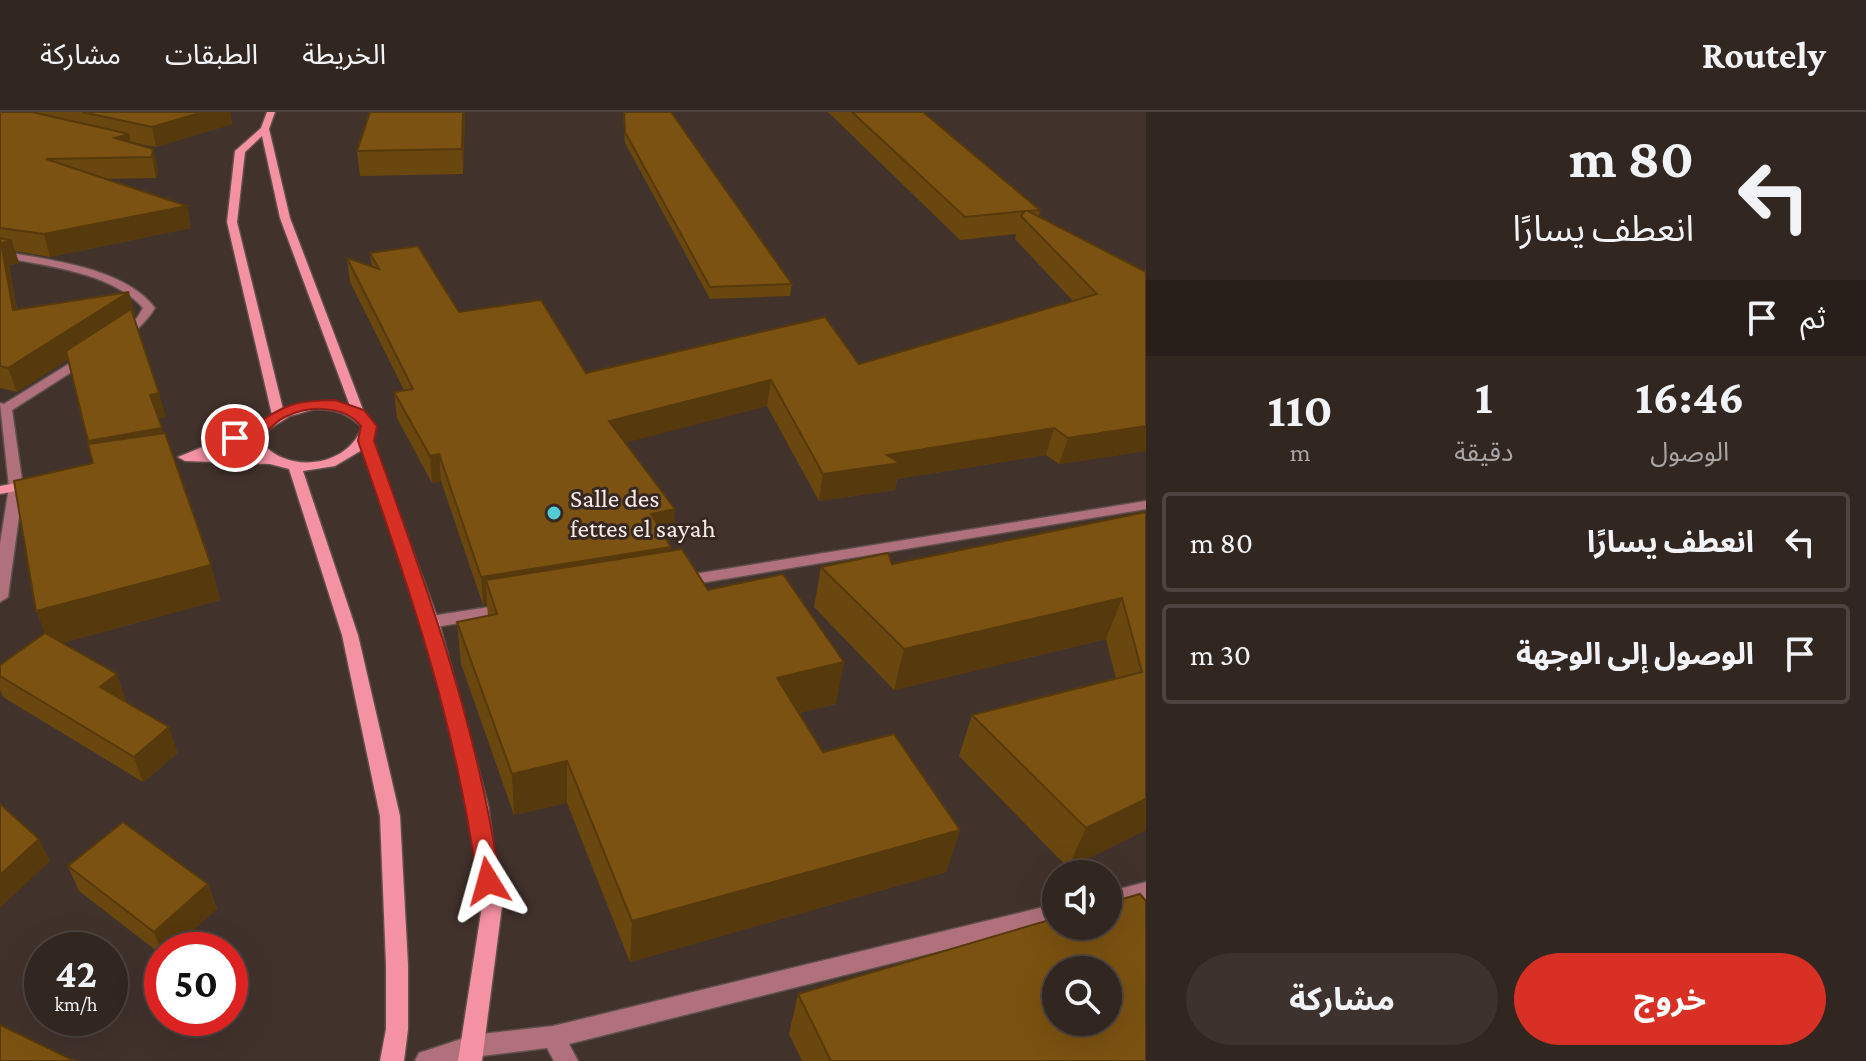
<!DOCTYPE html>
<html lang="ar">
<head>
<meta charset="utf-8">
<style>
	body { margin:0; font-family:"Crimson Pro","Noto Sans Arabic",serif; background:#3d322e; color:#f1f3f6; direction:rtl; height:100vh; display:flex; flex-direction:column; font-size:30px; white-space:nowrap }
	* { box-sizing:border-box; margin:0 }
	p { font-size:26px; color:#a8a5a5 }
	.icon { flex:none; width:44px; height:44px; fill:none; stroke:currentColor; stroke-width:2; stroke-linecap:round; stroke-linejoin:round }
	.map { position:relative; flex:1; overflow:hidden; direction:ltr }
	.side { display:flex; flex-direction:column; background:#322621; width:720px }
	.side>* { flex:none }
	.banner { background:#322621; color:#f1f3f6; overflow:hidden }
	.tools { position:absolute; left:1042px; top:748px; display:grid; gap:16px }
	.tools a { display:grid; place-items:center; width:80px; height:80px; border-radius:50%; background:#322621; box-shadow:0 8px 32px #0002,0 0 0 2px #4d433f; font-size:40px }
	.speed { position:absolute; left:24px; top:820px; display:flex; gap:16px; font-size:40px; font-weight:700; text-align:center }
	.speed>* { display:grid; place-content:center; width:104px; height:104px; border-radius:50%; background:#322621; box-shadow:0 8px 32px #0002,0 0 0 2px #4d433f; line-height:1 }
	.speed small { font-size:20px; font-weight:400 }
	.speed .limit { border:12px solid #d22; background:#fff; color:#111 }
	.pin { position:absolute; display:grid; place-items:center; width:68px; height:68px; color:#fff; margin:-34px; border:4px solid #fff; border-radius:50%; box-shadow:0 2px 8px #0007 }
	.me { position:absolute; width:88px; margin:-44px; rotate:352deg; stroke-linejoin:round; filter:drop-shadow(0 0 6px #0008) }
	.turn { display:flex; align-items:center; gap:28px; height:168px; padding:0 40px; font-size:36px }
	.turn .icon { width:104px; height:104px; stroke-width:2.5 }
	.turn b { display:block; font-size:56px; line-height:68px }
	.then { display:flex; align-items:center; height:76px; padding:0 40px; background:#0003; gap:16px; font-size:30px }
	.eta { display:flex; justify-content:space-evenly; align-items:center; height:136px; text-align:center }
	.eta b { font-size:48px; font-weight:700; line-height:56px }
	.action { display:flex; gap:16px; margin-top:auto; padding:16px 40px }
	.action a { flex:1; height:92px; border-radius:48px; background:#d93025; color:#fff; font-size:32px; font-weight:700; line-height:92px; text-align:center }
	.action a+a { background:#3d322e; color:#f1f3f6 }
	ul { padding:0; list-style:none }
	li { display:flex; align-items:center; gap:24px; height:100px; margin:0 16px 12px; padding:0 24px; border:4px solid #4d433f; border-radius:8px }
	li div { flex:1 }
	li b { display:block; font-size:30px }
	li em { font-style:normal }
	header { display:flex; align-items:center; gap:48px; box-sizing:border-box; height:112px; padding:0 40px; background:#322621; border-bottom:2px solid #4d433f }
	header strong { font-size:38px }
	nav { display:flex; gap:44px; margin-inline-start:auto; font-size:28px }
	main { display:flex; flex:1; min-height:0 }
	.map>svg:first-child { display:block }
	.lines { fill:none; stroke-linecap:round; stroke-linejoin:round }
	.minor-casing { stroke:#5f504a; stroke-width:3 }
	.secondary-casing { stroke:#5f504a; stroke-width:3 }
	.minor { fill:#b0717c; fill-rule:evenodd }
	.secondary { fill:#f491a3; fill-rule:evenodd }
	.wall { fill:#6a470f }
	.shaded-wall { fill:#56390c }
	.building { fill:#7b5211; stroke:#56390c; stroke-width:2; fill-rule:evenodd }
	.route { fill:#d93025; stroke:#8d1f18; stroke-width:2 }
	.poi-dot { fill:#51ccd4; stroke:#372822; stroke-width:3 }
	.labels { text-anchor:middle; stroke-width:6; stroke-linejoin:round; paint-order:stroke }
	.poi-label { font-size:26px; fill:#f7ece8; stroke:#372822; text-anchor:start }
</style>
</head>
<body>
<header>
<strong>Routely</strong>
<nav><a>الخريطة</a><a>الطبقات</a><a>مشاركة</a></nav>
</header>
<main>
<section class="side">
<div class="banner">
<div class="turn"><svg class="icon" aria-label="left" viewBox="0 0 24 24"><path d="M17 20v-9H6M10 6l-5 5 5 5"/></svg><div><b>80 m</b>انعطف يسارًا</div></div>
<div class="then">ثم<svg class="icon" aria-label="arrive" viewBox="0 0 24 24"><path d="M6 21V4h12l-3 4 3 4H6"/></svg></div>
</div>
<div class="eta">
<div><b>16:46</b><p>الوصول</p></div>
<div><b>1</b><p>دقيقة</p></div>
<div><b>110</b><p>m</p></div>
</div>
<ul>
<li><svg class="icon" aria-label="left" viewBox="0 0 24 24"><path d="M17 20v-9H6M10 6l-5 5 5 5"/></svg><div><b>انعطف يسارًا</b></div><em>80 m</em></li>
<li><svg class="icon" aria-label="arrive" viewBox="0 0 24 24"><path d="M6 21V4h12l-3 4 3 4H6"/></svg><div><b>الوصول إلى الوجهة</b></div><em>30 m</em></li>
</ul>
<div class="action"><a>خروج</a><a>مشاركة</a></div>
</section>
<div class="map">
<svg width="1146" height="949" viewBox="0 0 1146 949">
	<rect width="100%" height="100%" fill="#42322c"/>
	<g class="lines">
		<defs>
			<g id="minor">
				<path d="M0 139C48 148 124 155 155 196 146 210 130 228 113 227V221L137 206 143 196C114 161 43 153 0 145Z"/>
				<path d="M88 240 94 244 92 247 12 298 23 375 8 485 0 490V432L9 375 0 291 4 292Z"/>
				<path d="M1146 389V397L682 474 674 469 682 464Z"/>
				<path d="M509 492 515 493 517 497 515 501 431 516 423 510 431 504Z"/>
				<path d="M1146 770V788L1108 798V780Z"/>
				<path d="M1056 792V810L569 932 578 949H554L547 936 473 945 461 949H415L419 941 473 923 553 914Z"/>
			</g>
			<g id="secondary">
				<path d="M267 0H275L269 17 290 106 365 303 376 314 371 326 439 510 488 693 502 794 482 949H458L482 794 468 693 423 510 362 338 335 354 303 359 358 523 400 704 408 853V917L404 949H380L386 917V853L380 704 342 523 289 357 270 352 185 349 178 345 254 314 272 303 227 110 235 39 261 16ZM262 24 280 106 350 294C326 287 306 289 283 297L237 110 245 40ZM315 297C335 297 347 301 362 315 348 354 291 362 264 333L266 319 290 304ZM251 325 250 334 258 343 207 341Z"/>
				<path d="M33 368 40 372 38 375 0 382V374Z"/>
			</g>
		</defs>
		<use href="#minor" class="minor-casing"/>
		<use href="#secondary" class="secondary-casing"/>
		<use href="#minor" class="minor"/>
		<use href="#secondary" class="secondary"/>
	</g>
	<g class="wall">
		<path d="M0 0H230L232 12 156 35 131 30V31L153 37 158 58 156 66 105 67 187 94 191 116 50 145 15 139 19 151 9 153 17 197 135 203 133 204 166 305 158 306 211 453 220 488 62 531 126 588 125 589 178 641 143 670 3 585 0 578V553L45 522 93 351 68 247 17 280 0 276Z"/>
		<path d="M465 0 463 62 360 64 357 39Z"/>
		<path d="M623 0H671L792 172 790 184 710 187 625 31Z"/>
		<path d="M828 0H923L1040 98 1039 105 1146 160V339L1059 352 1046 343 897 367 895 378 819 389 767 294 626 330 673 424 666 426 671 439 708 478 836 592 799 601 823 640 960 718 946 760 630 850 567 691 514 703 461 552 457 510 488 504 487 492 483 493 441 369 432 371 397 306 394 280 404 278 350 170 347 146 372 155 370 141 459 200 586 261 859 252 1073 189 1015 127 1016 122 960 128Z"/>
		<path d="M1146 400V718L1068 756 959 644 972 603 1116 567 1106 527 894 578 814 495 821 455 892 452Z"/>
		<path d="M68 754 208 772 217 797 162 838V843L79 779Z"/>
		<path d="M798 882 1146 949H802L789 922Z"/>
	</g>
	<g class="shaded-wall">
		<path d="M203 0H230L232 12 156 35 152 15Z"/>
		<path d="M463 0H465L463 62 462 37Z"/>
		<path d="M129 22 134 42 120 46 115 26Z"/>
		<path d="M153 37 158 58 156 66 152 45Z"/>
		<path d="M187 94 191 116 50 145 44 122Z"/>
		<path d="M12 129 19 151 9 153 21 221 13 198 1 131Z"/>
		<path d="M129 180 135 203 17 280 8 256Z"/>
		<path d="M771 268 767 294 609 335V309Z"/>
		<path d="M159 281 166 305 157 306 150 283Z"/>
		<path d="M1146 314V339L1059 352 1068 326Z"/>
		<path d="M162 316 168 340 96 354 88 329Z"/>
		<path d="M1054 316 1046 343 897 367 895 378 819 389 823 362 887 343Z"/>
		<path d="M439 342 441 369 432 371 430 344Z"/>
		<path d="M675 397 673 424 649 429 651 402Z"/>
		<path d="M671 435 670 463 486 468 487 492 483 493 481 465Z"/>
		<path d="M211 453 220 488 50 534 36 499Z"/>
		<path d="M1122 486 1106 527 894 578 904 537Z"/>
		<path d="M844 550 836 592 770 608 777 566Z"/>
		<path d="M117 562 126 588 110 601 100 575Z"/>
		<path d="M169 615 178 641 143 670 134 645Z"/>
		<path d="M567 649V691L514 703 512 662Z"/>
		<path d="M1146 687V718L1068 756 1086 716Z"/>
		<path d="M960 718 946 760 630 850 632 809Z"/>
		<path d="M39 727 50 749 0 796V763Z"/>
		<path d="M208 772 217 797 172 838 162 839 154 820Z"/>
	</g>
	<g class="building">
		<path d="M0 0H32L129 22 115 26 153 37 152 45 46 47 187 94 44 122 0 116Z"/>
		<path d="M82 0H203L152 15Z"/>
		<path d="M370 0H463L462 37 357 39Z"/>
		<path d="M624 0H671L792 172 710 175 625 20Z"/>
		<path d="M852 0H923L1040 98 1028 99 1146 160V314L1068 326 1054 316 887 343 900 351 823 362 771 268 609 309 675 397 651 402 671 435 481 465 439 342 430 344 394 280 413 277 347 146 379 157 370 141 418 134 459 200 541 188 586 261 825 205 859 252 1097 182 1021 104 1025 99 965 105Z"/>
		<path d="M0 126 12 129 1 131 13 198 129 180 8 256 0 254Z"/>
		<path d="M131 197 159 281 150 283 162 316 88 329 66 239Z"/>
		<path d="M165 321 211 453 36 499 14 369 93 351 88 332Z"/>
		<path d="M1146 400V687L1086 716 972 603 1142 560 1122 486 904 537 821 455 888 441 892 452Z"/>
		<path d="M682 437 708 478 783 462 844 550 777 566 823 640 894 622 960 718 632 809 567 649 512 662 457 510 497 502 486 468Z"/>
		<path d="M45 521 117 562 100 575 169 615 134 645 0 564V553Z"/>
		<path d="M0 692 39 727 0 763Z"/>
		<path d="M123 710 208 772 154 820 68 754Z"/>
		<path d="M1140 782 1146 789V949H831L798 882 1056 806V814H1108V791ZM1056 858H1108V910H1056Z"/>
		<path d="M0 913 75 949H0Z"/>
	</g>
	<path class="route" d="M335 288 364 298 377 314 374 329C427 475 478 615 500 769L496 776 488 779 480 776 477 769C457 614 409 475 358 329L361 314C344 293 309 293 285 305 277 308 272 316 265 320 256 325 244 328 235 331L227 326C235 319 247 318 256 312 288 291 296 289 335 288Z"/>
	<circle class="poi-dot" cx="554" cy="401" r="8"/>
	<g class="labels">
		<g class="poi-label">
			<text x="570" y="395">Salle des<tspan x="570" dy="30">fettes el sayah</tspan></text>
		</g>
	</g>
</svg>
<div class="tools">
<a><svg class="icon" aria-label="sound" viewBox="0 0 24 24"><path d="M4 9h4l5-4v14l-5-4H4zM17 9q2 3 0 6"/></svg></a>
<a><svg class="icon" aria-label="search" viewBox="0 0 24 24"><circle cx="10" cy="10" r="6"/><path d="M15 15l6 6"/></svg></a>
</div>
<div class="speed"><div>42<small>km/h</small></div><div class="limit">50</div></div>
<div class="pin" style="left:235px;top:326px;background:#d93025"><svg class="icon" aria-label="arrive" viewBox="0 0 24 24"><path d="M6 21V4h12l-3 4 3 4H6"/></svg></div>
<svg class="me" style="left:488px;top:769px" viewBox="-20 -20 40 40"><path d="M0-17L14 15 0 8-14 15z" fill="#d93025" stroke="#fff" stroke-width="4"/></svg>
</div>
</main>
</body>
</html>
